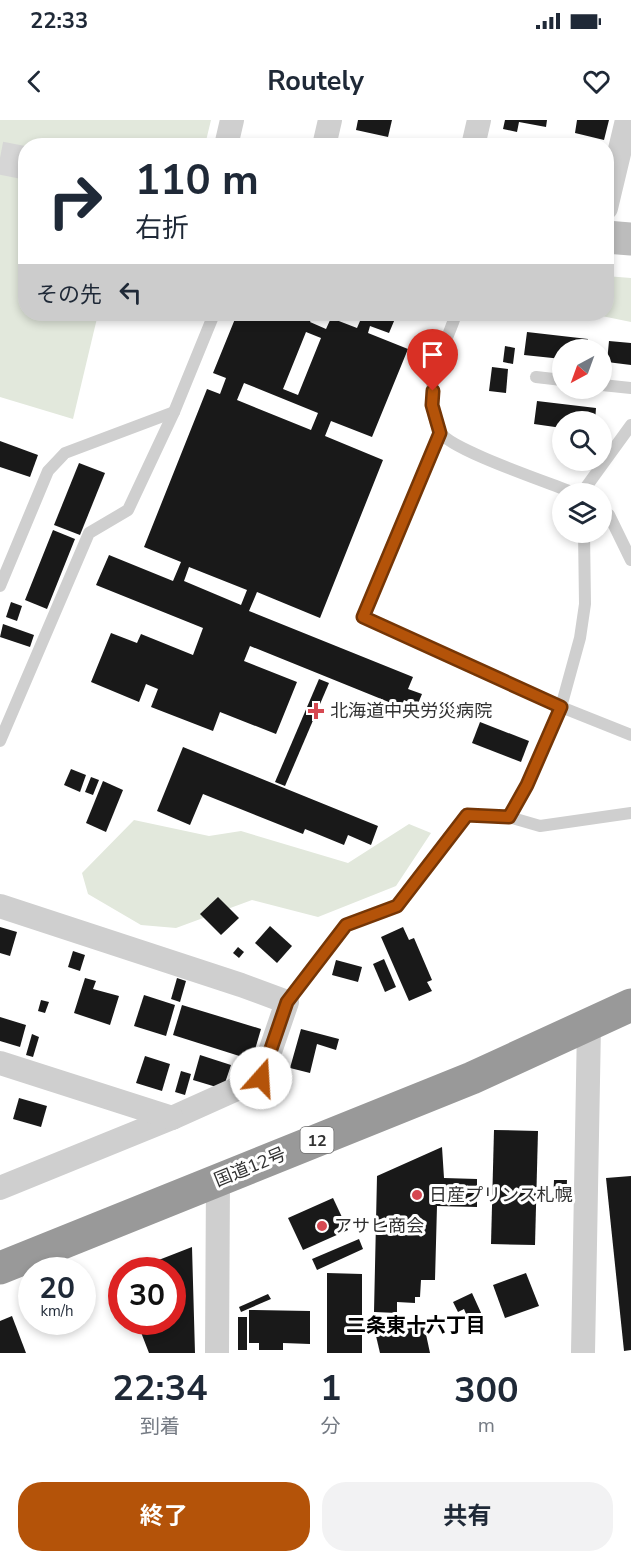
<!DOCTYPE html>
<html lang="ja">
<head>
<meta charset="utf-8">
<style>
	body { margin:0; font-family:"Nunito Sans","Noto Sans JP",sans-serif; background:#f2f2f3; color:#1f2937; height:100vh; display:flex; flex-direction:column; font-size:22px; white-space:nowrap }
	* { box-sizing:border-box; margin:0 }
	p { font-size:20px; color:#747a83 }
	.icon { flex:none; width:33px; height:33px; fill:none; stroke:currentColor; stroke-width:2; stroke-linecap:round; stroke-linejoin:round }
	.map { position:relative; height:1233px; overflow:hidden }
	.details { display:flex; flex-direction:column; background:#fff; flex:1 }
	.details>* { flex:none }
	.top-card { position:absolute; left:18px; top:18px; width:596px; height:183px; border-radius:24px; box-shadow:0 3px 9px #0003; background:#fff; color:#1f2937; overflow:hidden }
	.needle { width:39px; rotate:221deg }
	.fabs { position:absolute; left:552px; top:219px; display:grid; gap:12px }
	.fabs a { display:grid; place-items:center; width:60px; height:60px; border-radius:50%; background:#fff; box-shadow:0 3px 9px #0003; font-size:30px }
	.speed { position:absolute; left:18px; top:1137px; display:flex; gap:12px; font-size:30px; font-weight:700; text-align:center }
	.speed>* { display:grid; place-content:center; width:78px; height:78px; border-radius:50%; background:#fff; box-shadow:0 3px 9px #0003; line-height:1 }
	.speed small { font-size:15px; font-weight:400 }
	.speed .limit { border:9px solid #d22; background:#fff; color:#111 }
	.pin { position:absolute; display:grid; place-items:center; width:51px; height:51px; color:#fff; margin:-62px -26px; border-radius:50% 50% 50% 0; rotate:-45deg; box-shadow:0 0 6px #0007 }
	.pin .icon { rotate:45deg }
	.me { position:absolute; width:66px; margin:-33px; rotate:19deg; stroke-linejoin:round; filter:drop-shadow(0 0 4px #0008) }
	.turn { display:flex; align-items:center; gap:21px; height:126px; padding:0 18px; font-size:27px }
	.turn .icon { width:78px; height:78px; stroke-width:2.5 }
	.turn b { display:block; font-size:42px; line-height:51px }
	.then { display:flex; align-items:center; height:57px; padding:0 18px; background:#0003; gap:12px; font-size:22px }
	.eta { display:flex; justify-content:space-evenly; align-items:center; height:102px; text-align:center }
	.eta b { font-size:36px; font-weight:700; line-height:42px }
	.cta { display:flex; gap:12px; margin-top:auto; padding:12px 18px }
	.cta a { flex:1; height:69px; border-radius:24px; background:#b45309; color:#fff; font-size:24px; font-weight:700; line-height:69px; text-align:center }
	.cta a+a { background:#f2f2f3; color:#1f2937 }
	.status { display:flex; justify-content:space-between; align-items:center; height:42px; padding:0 30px; background:#fff; direction:ltr }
	.status svg { height:16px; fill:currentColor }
	header { display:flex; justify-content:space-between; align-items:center; height:78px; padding:0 18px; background:#fff; font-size:27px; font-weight:700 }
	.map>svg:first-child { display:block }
	.green { fill:#e2e8dc }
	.building { fill:#191919; fill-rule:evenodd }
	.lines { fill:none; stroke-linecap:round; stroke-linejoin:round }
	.secondary-tunnel { stroke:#d6d6d6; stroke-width:33; stroke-dasharray:33 16; stroke-linecap:butt }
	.lane { stroke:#cfcfcf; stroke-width:12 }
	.street { stroke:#cfcfcf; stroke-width:24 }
	.secondary { stroke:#bcbcbc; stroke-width:33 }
	.highway { stroke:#999; stroke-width:33 }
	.route-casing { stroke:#753606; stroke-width:15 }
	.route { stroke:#b45309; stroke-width:10 }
	.poi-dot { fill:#d64851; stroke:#fff; stroke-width:2 }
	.labels { text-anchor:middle; stroke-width:6; stroke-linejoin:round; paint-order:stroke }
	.shield { fill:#fff; stroke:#707070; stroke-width:1.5 }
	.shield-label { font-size:16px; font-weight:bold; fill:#323232 }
	.poi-label { font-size:18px; fill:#323232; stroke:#fff; text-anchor:start }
	.street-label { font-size:18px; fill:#323232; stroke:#fff }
	.neighbourhood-label { font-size:20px; font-weight:bold; fill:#000; stroke:#fff }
</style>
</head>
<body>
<div class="status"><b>22:33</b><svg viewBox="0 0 49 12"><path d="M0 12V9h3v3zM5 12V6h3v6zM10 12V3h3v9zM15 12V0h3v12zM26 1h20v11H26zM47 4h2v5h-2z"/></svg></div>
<header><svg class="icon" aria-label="back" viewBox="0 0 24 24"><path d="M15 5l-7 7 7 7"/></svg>Routely<svg class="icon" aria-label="heart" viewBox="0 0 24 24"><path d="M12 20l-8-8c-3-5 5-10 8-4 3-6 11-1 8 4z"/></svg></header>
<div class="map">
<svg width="631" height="1233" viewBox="0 0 631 1233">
	<rect width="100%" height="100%" fill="#fff"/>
	<g class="green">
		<path d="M0 0H211L205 25 26 26V194H98L73 299 0 277Z"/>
		<path d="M606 156 631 158V202L592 194H606Z"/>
		<path d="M134 700 209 716 241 711 348 743 409 704 431 713 396 766 318 797 252 780 176 808 141 805 88 774 82 753Z"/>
	</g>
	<g class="building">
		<path d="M358 0H392L388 17 356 10Z"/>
		<path d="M505 0H547L546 7 519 2 517 12 503 9Z"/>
		<path d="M577 0H609L604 20 575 13Z"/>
		<path d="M237 194H314L310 202 326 209 331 198 357 208 360 201 341 194H397L389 213 370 206 368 213 408 229 372 317 331 301 325 316 383 340 320 498 257 472 249 491 413 557 408 569 422 574 417 586 404 580 401 587 250 526 244 541 297 562 276 614 220 592 213 611 151 587 158 569 146 564 139 582 91 562 111 513 137 523 141 514 193 535 203 508 96 465 109 435 173 461 181 442 144 427 207 269 220 274 226 258 213 253ZM306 212 321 218 298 275 283 269ZM244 263 318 293 311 310 237 280ZM189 447 247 470 241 485 184 461Z"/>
		<path d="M527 212 588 219 587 230H562V239L524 235Z"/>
		<path d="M609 221 631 223V245L607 242Z"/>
		<path d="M505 226 515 228 513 244 503 242Z"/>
		<path d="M492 247 508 249 506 273 489 271Z"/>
		<path d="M537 281 596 288 595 302H562V308L534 304Z"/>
		<path d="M0 321 38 335 30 357 0 347Z"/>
		<path d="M79 343 105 353 80 415 54 405Z"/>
		<path d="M53 410 75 419 47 489 25 480Z"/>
		<path d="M11 482 22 486 17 501 6 497Z"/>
		<path d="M3 504 34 515 30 527 0 517Z"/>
		<path d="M319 559 329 563 285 666 275 662Z"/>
		<path d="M480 602 529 621 521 642 472 623Z"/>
		<path d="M183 627 378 706 371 725 348 715 344 725 305 709 303 714 203 674 190 705 157 691Z"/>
		<path d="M71 649 86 655 80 672 64 665Z"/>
		<path d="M91 657 99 660 93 675 85 672Z"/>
		<path d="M103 661 123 670 106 712 86 703Z"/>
		<path d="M218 777 239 798 221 815 200 794Z"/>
		<path d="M270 806 292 826 277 843 255 823Z"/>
		<path d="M0 807 17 812 10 836 0 833Z"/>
		<path d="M403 807 409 820 414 818 432 860 427 862 432 871 409 881 381 817Z"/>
		<path d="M238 827 244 832 239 838 233 833Z"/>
		<path d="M73 831 85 835 80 851 68 847Z"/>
		<path d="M384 839 396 867 385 872 373 844Z"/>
		<path d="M336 840 362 847 358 862 332 855Z"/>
		<path d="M85 858 96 861 93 869 119 876 110 905 74 893Z"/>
		<path d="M177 858 186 861 180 882 171 879Z"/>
		<path d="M144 875 175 885 166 916 134 906Z"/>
		<path d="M41 880 49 882 45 893 38 891Z"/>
		<path d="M182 885 261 909 252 940 173 915Z"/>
		<path d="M0 897 26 905 20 927 0 921Z"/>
		<path d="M301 909 339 919 336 930 317 924 310 953 290 948Z"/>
		<path d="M32 914 39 917 33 937 26 935Z"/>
		<path d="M200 935 231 945 223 969 193 960Z"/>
		<path d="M145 936 170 944 162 971 136 963Z"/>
		<path d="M181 951 191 954 185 975 175 972Z"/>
		<path d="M19 978 47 986 41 1007 13 999Z"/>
		<path d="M494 1010 538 1011 535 1125 491 1124Z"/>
		<path d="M442 1027 444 1058 477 1059V1087L437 1086 435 1160H421L420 1177H415V1183L397 1182V1193L374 1192 377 1056Z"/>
		<path d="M631 1056V1230L624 1231 606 1058Z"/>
		<path d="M554 1060H567L566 1083 553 1082Z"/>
		<path d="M333 1078 348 1110 303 1130 288 1098Z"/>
		<path d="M359 1119 363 1129 317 1150 312 1139Z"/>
		<path d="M192 1127 195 1233H149L137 1202H172V1150H133Z"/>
		<path d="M327 1153 362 1154V1233H327Z"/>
		<path d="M526 1153 539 1186 505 1198 493 1165Z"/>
		<path d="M472 1173 482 1195 469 1201 464 1189 458 1192 453 1182Z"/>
		<path d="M268 1174 271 1179 241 1192 239 1187Z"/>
		<path d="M249 1190 310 1191V1224L283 1223V1230H259V1223H249Z"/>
		<path d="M12 1196 26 1233H0V1201Z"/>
		<rect x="238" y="1197" width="9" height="33"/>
		<path d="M424 1205 430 1233H380L376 1216Z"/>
	</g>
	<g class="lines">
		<path class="secondary-tunnel" d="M0 38 26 43"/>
		<g class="lane">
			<path d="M456 194C447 221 428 256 432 286 433 293 436 306 440 312 450 330 553 364 577 374"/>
			<path d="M536 257 562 260"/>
			<path d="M602 265 631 268"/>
			<path d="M581 374 631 305"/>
			<path d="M602 390 609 395 631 440"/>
			<path d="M584 412 585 484 580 518 561 587 631 615"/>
			<path d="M0 466 48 351 65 333 174 292"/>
			<path d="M0 621 89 413 128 390 174 292 214 194"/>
			<path d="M509 697 540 706 631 693"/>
			<path d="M287 882 346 805 397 786 467 695 509 697 527 665 561 587 363 497 440 313"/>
		</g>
		<g class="street">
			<path d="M226 26 232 0"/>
			<path d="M324 26 330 0"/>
			<path d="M473 26 479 0"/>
			<path d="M606 88 627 0"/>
			<path d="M0 786 241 865 287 882 261 958 172 998 0 1068"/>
			<path d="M0 943 172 998"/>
			<path d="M217 1233 218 1060"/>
			<path d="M583 1233 589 906"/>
		</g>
		<path class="secondary" d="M606 117 631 119"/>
		<path class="highway" d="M0 1148 472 958 631 885"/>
	</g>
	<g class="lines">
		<defs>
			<path id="route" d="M261 958 287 882 346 805 397 786 467 695 509 697 527 665 561 587 363 497 440 313 432 285 433 271"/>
		</defs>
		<use href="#route" class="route-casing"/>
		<use href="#route" class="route"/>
	</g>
	<g class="poi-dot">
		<path d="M313 582h6v6h6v6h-6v6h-6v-6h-6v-6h6z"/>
		<circle cx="417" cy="1075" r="6"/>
		<circle cx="322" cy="1106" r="6"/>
	</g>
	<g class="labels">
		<rect class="shield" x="300.5" y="1007" width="33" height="26" rx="4.5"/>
		<g class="shield-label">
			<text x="317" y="1026">12</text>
		</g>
		<g class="poi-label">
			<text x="330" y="597">北海道中央労災病院</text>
			<text x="429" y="1081">日産プリンス札幌</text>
			<text x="334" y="1112">アサヒ商会</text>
		</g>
		<g class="street-label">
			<text transform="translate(250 1047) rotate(-22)" y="6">国道12号</text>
		</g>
		<g class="neighbourhood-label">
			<text x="416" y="1212">二条東十六丁目</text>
		</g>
	</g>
</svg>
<div class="fabs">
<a><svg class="needle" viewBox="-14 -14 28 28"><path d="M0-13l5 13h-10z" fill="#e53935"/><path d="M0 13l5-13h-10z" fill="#747a83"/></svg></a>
<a><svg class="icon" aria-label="search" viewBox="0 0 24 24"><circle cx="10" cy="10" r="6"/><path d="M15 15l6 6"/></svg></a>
<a><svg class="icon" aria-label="layers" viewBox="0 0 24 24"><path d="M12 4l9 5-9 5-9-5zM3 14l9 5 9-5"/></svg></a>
</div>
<div class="speed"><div>20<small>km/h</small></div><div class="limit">30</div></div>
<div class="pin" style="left:433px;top:271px;background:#d93025"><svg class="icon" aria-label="arrive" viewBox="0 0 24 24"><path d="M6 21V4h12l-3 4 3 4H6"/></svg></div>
<svg class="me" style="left:261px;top:958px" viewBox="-20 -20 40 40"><circle r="19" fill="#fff"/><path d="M0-13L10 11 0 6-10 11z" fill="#b45309"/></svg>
<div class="top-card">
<div class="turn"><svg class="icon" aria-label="right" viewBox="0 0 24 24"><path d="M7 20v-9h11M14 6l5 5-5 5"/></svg><div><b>110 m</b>右折</div></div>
<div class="then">その先<svg class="icon" aria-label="left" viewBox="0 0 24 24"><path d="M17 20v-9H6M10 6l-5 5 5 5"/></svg></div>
</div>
</div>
<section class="details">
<div class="eta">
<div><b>22:34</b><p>到着</p></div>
<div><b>1</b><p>分</p></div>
<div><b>300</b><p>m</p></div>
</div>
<div class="cta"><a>終了</a><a>共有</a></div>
</section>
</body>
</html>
